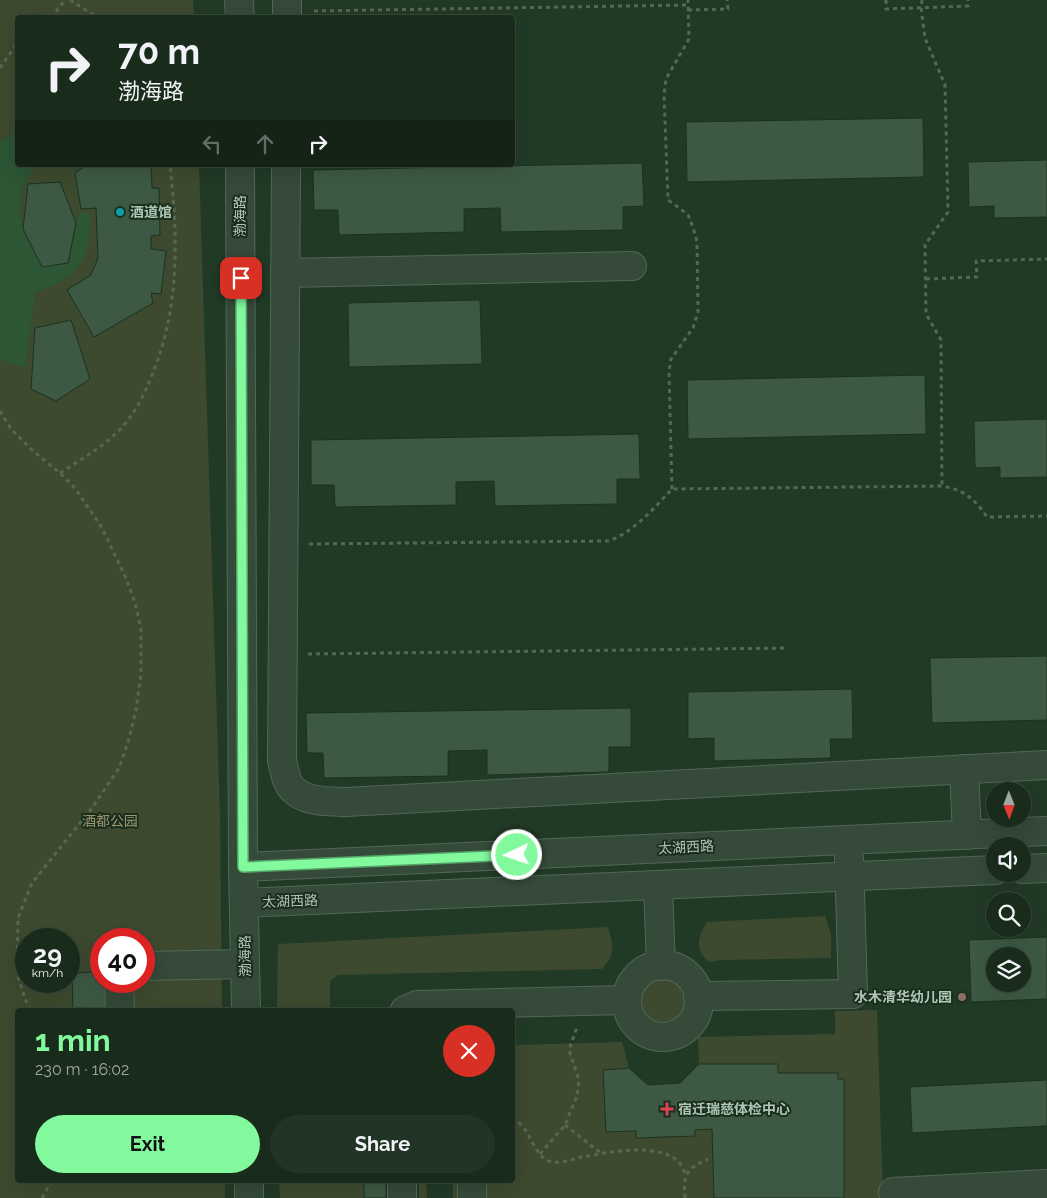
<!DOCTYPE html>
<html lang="en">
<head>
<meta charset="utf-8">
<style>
	body { margin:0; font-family:Raleway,"Noto Sans SC",sans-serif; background:#223425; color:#f1f3f6; height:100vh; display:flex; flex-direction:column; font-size:19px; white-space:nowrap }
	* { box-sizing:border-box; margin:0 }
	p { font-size:16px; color:#9fa7a3 }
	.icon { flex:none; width:28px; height:28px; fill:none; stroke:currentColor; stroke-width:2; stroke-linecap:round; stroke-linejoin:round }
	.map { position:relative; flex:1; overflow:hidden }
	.side { position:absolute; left:15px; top:1008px; width:500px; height:175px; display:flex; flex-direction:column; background:#192c1c; border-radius:5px; box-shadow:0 5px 20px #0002,0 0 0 1px #37483b }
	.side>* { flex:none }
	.top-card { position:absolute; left:15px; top:15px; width:500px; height:152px; border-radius:5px; box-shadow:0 5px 20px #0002,0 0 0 1px #37483b; background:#192c1c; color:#f1f3f6; overflow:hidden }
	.needle { width:32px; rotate:179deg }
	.buttons { position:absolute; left:986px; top:782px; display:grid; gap:10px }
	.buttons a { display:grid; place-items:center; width:45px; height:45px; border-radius:50%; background:#192c1c; box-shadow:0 5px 20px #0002,0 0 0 1px #37483b; font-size:25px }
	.speed { position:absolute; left:15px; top:928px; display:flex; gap:10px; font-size:25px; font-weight:700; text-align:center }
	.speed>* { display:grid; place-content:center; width:65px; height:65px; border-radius:50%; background:#192c1c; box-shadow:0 5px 20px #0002,0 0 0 1px #37483b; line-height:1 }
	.speed small { font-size:12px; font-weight:400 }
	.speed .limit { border:8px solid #d22; background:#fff; color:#111 }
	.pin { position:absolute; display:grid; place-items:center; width:42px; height:42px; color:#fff; margin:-21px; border-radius:10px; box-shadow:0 2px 8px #0006 }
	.me { position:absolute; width:55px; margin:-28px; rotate:267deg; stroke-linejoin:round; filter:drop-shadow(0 0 4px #0008) }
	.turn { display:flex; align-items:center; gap:18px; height:105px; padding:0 20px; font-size:22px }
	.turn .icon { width:65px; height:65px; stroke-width:2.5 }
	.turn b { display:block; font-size:35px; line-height:42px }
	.lanes { display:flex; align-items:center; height:48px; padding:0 20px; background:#0003; justify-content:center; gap:25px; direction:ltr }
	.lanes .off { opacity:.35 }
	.round { display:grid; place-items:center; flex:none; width:52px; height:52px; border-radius:26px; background:#223425 }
	.head { display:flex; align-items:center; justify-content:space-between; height:85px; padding:0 20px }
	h1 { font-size:30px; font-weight:700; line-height:38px; color:#82f99d }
	.primary-button { display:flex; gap:10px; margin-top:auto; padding:10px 20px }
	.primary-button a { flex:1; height:58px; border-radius:30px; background:#82f99d; color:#111; font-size:20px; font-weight:700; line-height:58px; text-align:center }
	.primary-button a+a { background:#223425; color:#f1f3f6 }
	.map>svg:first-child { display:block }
	.green { fill:#3d4a2f; fill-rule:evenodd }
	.water { fill:#2c5634 }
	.building { fill:#3d5943; stroke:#1c3120; fill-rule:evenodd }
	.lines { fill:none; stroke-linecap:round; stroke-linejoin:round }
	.minor-casing { stroke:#526857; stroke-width:30 }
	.path { stroke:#566852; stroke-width:3; stroke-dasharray:4 4; stroke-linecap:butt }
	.minor { stroke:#354a39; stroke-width:28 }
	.route-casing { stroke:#54a266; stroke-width:12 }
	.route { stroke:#82f99d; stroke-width:9 }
	.culture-dot { fill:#0f9aa8; stroke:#1a2e1e; stroke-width:2 }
	.education-dot { fill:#8d6e63; stroke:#1a2e1e; stroke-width:2 }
	.health-dot { fill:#e0444e; stroke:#1a2e1e; stroke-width:2 }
	.labels { text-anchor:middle; stroke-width:4; stroke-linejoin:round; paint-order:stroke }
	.poi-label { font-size:14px; font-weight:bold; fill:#afc6b5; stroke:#1a2e1e; text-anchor:start }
	.street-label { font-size:14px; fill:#afc6b5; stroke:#1a2e1e }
	.park-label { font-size:14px; fill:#9c966e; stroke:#1a2e1e }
</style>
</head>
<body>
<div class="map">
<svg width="1047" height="1198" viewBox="0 0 1047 1198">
	<rect width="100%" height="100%" fill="#213a26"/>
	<g class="green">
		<path d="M0 0H193L194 17 18 18V165H199L220 815 222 1010H18V1180H225V1198H0ZM26 939H69V981H26ZM101 939H144V981H101Z"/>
		<path d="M825 916 831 934V958L721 960 709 962C695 949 697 938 707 922Z"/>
		<path d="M608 927C613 947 616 953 602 969L338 975 330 981V1010H277L278 944Z"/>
		<circle cx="664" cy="1003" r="25"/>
		<path d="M877 1010 883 1198H484V1180H512L513 1020 514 1019 515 1045 622 1042 629 1068 648 1085 680 1083 699 1064 698 1037 835 1034V1011Z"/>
		<path d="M279 1180H383V1198H280Z"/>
		<path d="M419 1180H426L427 1198H419Z"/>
		<rect x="453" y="1180" width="7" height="18"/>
	</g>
	<path class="water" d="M17 131 18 165H47C20 167 16 208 23 229 27 242 36 255 42 267L68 263 79 212 90 213C89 223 90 235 88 245 84 271 58 286 35 292L25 367 8 364 0 358V142Z"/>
	<g class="building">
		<path d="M923 118 924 177 687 182 686 122Z"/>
		<path d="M1047 160V217L994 218V206L969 207 968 162Z"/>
		<path d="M642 163 644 206 623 207V230L501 232 500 208 464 209V232L339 235 338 210H314L313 170Z"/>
		<path d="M87 165H151L152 188H159L160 235 151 236V249L166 251 161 294 151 293 153 303 94 337 67 290 91 275 98 258 96 208 81 209 75 173Z"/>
		<path d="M60 182 76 223 68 263 42 267 23 229 28 184Z"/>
		<path d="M480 300 482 364 349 367 348 303Z"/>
		<path d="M71 320 90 379 56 401 31 389 35 328Z"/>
		<path d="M925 375 926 434 688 439 687 380Z"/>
		<path d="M1047 419V477L1000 478V467L975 468 974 421Z"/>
		<path d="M639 434 640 479H617V504L495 506 494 481 456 482V505L335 507 334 485H311V440Z"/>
		<path d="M1047 656V720L932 723 930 658Z"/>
		<path d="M852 689 853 739H830L831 758 714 761V738L688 739V692Z"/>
		<path d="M631 708V747H609V772L487 775V750L448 751V776L324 778 323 753H307L306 713Z"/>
		<path d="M1047 937V999L971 1002 969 940ZM995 956H1022V984H995Z"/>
		<path d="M101 972V981H113L114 1010H73L72 973Z"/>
		<path d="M699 1064H778V1073H838V1079H844V1198H714L712 1129 695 1130V1136L636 1138V1131L606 1132 603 1070 629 1068 648 1085 680 1083Z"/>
		<path d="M1047 1080V1126L912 1133 910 1087Z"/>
		<rect x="364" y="1180" width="22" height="18"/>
	</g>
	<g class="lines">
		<defs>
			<g id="minor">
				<path d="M239 0 240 18"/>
				<path d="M287 18V0"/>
				<path d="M240 165 243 867 246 1010"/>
				<path d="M286 165 282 761C284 767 285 775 287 780 296 803 326 801 346 802L1047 765"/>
				<path d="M285 273 632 266"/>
				<path d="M964 769 967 835"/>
				<path d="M243 867 1047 831"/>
				<path d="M1022 869 1047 868"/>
				<path d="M658 885 661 966"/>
				<path d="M244 903 995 870"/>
				<circle cx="663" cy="1001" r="36"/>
				<path d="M144 966 245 964"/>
				<path d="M119 981 120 1010"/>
				<path d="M698 996 853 994 849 858"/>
				<path d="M405 1010 417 1005 627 1000"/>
				<path d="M249 1180V1198"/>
				<path d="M402 1180V1198"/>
				<path d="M472 1180V1198"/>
				<path d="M893 1192 1047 1184"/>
			</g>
		</defs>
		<use href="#minor" class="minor-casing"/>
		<g class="path">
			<path d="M70 0 98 18"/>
			<path d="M886 0V9L968 6V0"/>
			<path d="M922 0 921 8 925 38 945 85 948 212 925 245 926 314 941 340 942 486"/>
			<path d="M688 10 728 9 727 0"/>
			<path d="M314 11 688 5"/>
			<path d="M51 18 65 0"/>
			<path d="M0 68 18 42"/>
			<path d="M926 279 977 277 976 261 1047 259"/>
			<path d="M0 411 11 429 33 451 60 473 75 488 102 528 126 578 135 603 141 629V674L136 710 129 739 119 768 92 808 32 883 18 918 17 974 26 1001 31 1010"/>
			<path d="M60 473C83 458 107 445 124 425 137 410 145 393 152 375 180 308 178 236 170 165"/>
			<path d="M672 489 669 372 671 359 693 328 698 312 697 242 693 227 688 215 678 207 668 200 664 95 666 79 689 39 688 0"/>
			<path d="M309 544 609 541C635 531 653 509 672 489L942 486C964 490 974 498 987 517L1047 516"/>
			<path d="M308 654 788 648"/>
			<path d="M512 1118C517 1121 521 1124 524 1128 531 1137 537 1157 549 1161 560 1165 572 1159 582 1157 607 1152 659 1142 679 1162 682 1165 684 1171 686 1175"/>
			<path d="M565 1125 602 1154"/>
			<path d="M540 1154 565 1125 577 1096 579 1080 569 1050 577 1027"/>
			<path d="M42 1198 52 1180"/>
			<path d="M685 1198C683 1174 686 1169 708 1159"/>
		</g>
		<use href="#minor" class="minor"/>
	</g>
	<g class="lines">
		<defs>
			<path id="route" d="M241 278 243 867 517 855"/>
		</defs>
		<use href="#route" class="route-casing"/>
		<use href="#route" class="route"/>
	</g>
	<circle class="culture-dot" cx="120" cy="212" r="5"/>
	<circle class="education-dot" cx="962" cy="997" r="5"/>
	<path class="health-dot" d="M664.5 1101.5h5v5h5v5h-5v5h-5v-5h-5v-5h5z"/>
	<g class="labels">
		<g class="poi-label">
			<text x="130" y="217">酒道馆</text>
			<text x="952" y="1002" text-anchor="end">水木清华幼儿园</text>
			<text x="678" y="1114">宿迁瑞慈体检中心</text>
		</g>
		<g class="street-label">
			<text transform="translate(240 216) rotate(-90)" y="5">渤海路</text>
			<text transform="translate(686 847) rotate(-3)" y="5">太湖西路</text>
			<text transform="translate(290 901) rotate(-2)" y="5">太湖西路</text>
			<text transform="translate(245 956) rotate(-91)" y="5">渤海路</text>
		</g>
		<g class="park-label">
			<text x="110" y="826">酒都公园</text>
		</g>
	</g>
</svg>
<div class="buttons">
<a><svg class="needle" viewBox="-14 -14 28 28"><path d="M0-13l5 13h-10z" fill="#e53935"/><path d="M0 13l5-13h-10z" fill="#9fa7a3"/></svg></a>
<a><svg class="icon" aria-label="sound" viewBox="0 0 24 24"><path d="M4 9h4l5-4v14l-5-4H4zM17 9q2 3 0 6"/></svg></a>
<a><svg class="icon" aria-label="search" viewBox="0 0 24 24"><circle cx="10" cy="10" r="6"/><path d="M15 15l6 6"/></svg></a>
<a><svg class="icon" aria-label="layers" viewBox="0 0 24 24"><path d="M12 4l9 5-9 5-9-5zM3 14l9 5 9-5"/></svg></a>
</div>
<div class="speed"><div>29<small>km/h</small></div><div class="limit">40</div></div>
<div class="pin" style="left:241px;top:278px;background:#d93025"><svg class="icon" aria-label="arrive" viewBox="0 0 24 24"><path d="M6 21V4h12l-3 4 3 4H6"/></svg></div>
<svg class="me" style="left:517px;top:855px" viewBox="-20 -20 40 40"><circle r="17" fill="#82f99d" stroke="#fff" stroke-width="3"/><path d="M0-11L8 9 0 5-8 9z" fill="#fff"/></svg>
<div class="top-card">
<div class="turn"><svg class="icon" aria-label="right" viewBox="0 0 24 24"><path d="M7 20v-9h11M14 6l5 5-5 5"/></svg><div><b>70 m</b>渤海路</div></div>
<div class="lanes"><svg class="icon off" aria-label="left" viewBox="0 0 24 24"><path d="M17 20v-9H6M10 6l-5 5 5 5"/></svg><svg class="icon off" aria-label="ahead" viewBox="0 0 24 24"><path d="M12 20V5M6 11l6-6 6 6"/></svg><svg class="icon" aria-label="right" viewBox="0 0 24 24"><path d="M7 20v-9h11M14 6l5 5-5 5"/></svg></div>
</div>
<section class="side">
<div class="head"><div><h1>1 min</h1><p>230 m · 16:02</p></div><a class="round" style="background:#d93025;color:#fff"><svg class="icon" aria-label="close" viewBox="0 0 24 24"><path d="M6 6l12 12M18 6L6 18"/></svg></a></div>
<div class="primary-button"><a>Exit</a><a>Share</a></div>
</section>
</div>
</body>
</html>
